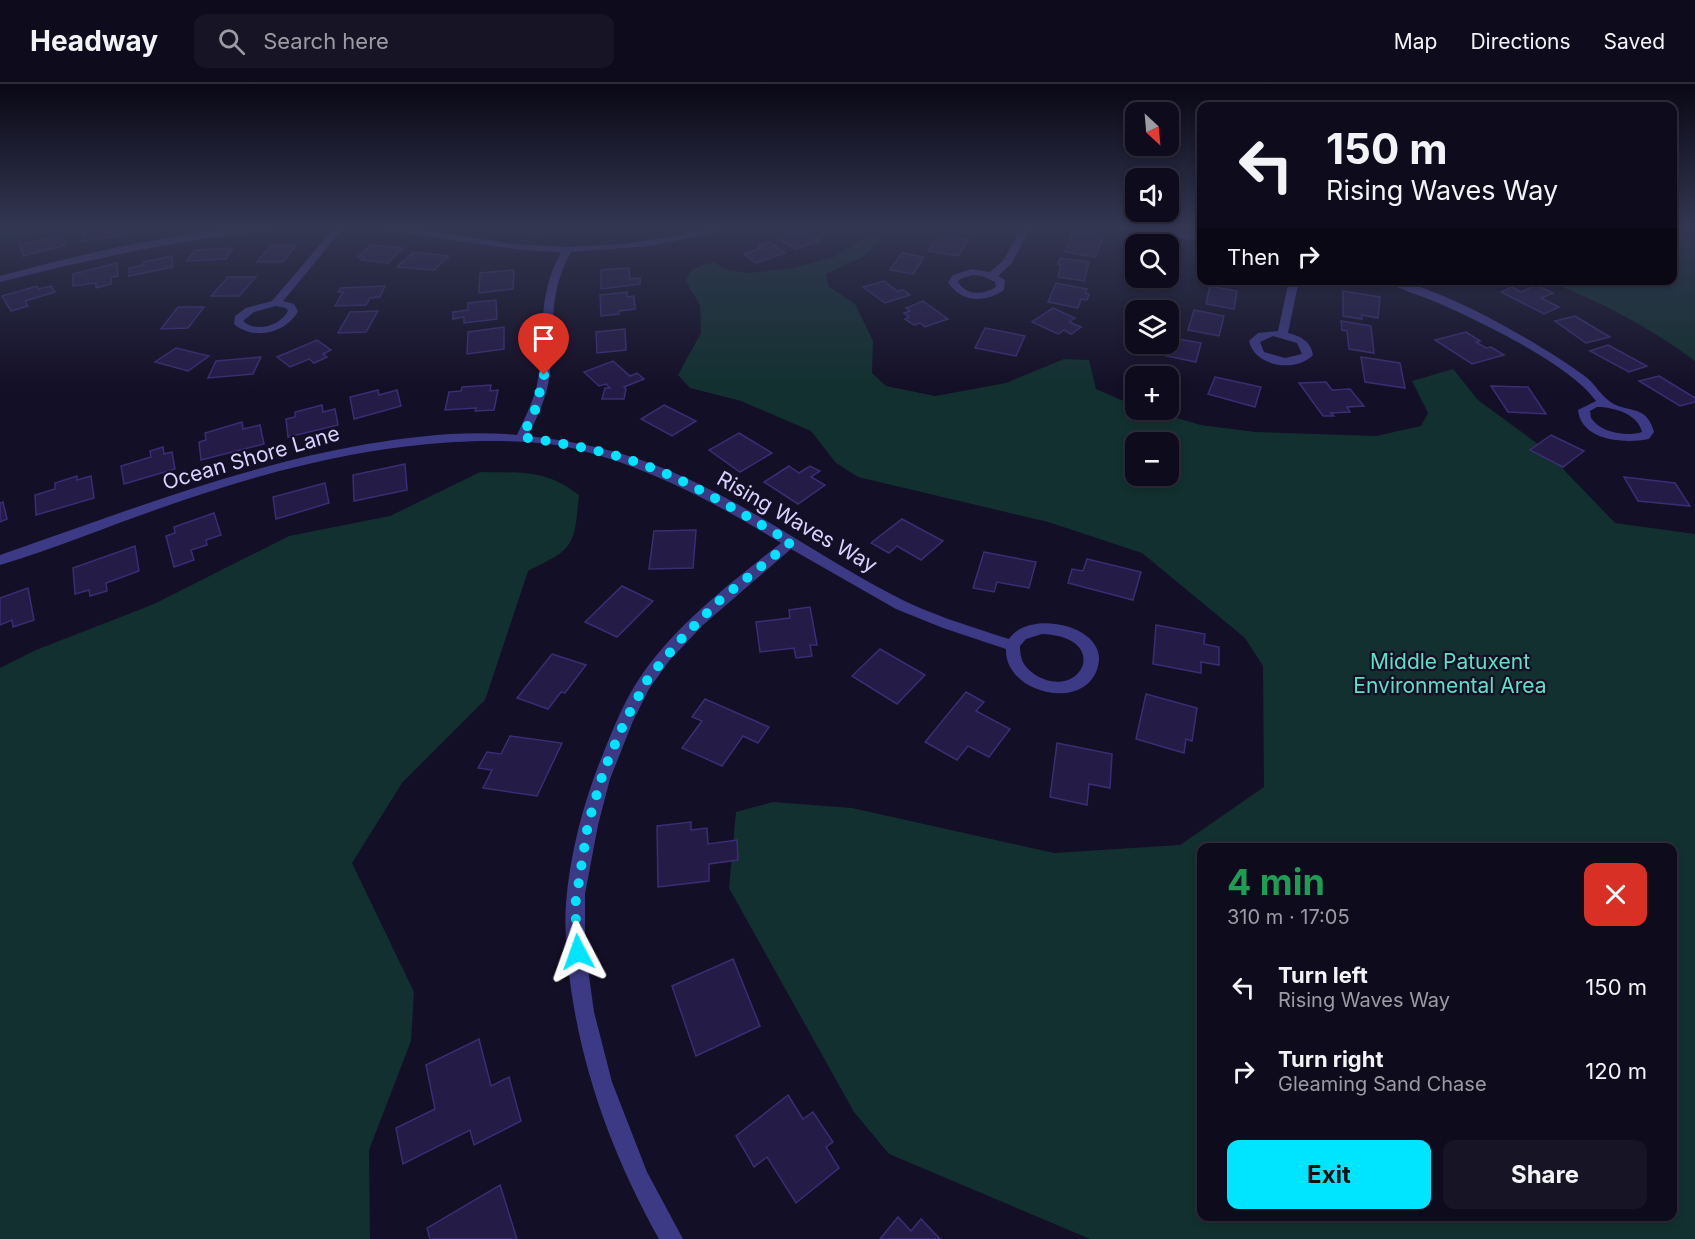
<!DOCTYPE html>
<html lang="en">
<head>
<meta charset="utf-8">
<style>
	body { margin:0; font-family:Inter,sans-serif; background:#171425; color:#f1f3f6; height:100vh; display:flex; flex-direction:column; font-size:22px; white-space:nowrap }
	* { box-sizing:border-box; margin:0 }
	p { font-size:20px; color:#9b9ba3 }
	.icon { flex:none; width:33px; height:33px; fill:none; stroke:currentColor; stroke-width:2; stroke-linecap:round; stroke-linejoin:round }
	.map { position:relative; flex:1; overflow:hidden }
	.side { position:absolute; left:1197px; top:759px; width:480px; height:378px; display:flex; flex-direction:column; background:#0e0b1c; border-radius:12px; box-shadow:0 3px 9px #0003,0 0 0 2px #2e2b3b }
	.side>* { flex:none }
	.banner { position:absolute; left:1197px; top:18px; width:480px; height:183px; border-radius:12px; box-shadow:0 3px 9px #0003,0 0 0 2px #2e2b3b; background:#0e0b1c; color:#f1f3f6; overflow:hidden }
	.needle { width:39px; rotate:154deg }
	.tools { position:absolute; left:1125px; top:18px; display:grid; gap:12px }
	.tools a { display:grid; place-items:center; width:54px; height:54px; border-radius:12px; background:#0e0b1c; box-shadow:0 3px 9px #0003,0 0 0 2px #2e2b3b; font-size:30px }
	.pin { position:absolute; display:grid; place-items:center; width:51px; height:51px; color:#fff; margin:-62px -26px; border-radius:50% 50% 50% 0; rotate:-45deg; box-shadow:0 0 6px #0007 }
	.pin .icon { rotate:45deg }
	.me { position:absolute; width:66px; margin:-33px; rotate:356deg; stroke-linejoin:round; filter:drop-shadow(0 0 4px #0008) }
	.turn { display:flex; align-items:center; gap:21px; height:126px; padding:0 30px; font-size:27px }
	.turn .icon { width:78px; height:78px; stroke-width:2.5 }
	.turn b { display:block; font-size:42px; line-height:51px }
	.then { display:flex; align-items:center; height:57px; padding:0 30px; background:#0003; gap:12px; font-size:22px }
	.round { display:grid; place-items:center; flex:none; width:63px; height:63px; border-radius:12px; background:#171425 }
	.summary { display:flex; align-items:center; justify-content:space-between; height:102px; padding:0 30px }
	h1 { font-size:36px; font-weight:700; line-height:45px; color:#1e9e55 }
	.action { display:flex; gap:12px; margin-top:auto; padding:12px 30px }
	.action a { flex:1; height:69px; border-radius:12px; background:#00e5ff; color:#111; font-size:24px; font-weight:700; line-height:69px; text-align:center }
	.action a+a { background:#171425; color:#f1f3f6 }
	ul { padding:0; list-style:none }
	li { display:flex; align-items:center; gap:18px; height:84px; padding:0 30px }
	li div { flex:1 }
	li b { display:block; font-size:22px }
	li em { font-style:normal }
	header { display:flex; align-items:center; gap:36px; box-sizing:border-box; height:84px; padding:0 30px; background:#0e0b1c; border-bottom:2px solid #2e2b3b }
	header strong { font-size:28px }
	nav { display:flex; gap:33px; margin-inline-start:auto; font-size:21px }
	.search { width:420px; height:54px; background:#171425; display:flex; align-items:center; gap:15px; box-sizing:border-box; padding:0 21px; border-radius:12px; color:#9b9ba3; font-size:22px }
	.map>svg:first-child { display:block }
	.green { fill:#12302f; fill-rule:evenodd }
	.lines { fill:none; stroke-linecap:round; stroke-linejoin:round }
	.stream { stroke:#0c2248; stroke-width:4.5 }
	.building { fill:#241b47; stroke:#3b2d73; stroke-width:1.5 }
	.street { fill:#3d3a85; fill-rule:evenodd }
	.route { stroke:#00e5ff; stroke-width:10; stroke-dasharray:0 18 }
	.labels { text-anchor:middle; stroke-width:4.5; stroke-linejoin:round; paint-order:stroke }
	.street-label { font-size:21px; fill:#d9d4ff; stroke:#130f26 }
	.park-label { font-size:21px; fill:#5fe0c0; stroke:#130f26 }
</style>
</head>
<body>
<header>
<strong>Headway</strong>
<div class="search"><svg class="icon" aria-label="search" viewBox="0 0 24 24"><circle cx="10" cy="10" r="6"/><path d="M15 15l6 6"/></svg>Search here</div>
<nav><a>Map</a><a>Directions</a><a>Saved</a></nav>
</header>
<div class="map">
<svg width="1695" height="1155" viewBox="0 0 1695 1155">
	<rect width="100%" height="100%" fill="#130f26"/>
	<g class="green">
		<path d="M0 142H73L40 150 0 156Z"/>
		<path d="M1673 142H1695V277C1654 246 1594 213 1545 197L1672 196Z"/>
		<path d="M884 153 863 173 826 190 828 202 855 220 873 257 872 289 886 302 935 312 1006 299 1064 275 1089 276 1096 305 1135 322 1136 326H1149L1201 341 1255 348 1376 352 1421 342 1428 329 1412 297 1453 285 1478 316 1542 363 1615 439 1695 450V1155H1090L889 1070 854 1028 729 804 736 728 773 718 852 724 1054 769 1180 761 1264 703 1263 582 1245 554 1142 469 1048 438 858 393 836 379 811 347 741 317 690 304 678 291 701 249 700 221 685 196 693 185 714 178 727 186 749 189 793 184 834 173 863 155ZM1136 358H1168V392H1136ZM1202 764H1672V1132H1202Z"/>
		<path d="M480 388C522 389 545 385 579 411 574 463 575 464 528 487L485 616 402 699 352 779 414 908 411 957 369 1066 370 1155H0V584L36 566 154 520 289 452 390 432Z"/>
	</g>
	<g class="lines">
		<path class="stream" d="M1688 142 1695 144"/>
	</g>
	<g class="building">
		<path d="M100 142H125V151L83 157 84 147Z"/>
		<path d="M533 142H568L565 148 529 149Z"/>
		<path d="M595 142H639L640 146 597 149Z"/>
		<path d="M945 142H981L974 150 943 144Z"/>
		<path d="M805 147 820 157 795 165 776 153Z"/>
		<path d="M1074 147 1104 152 1095 173 1065 168Z"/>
		<path d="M63 151 66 161 23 172 20 161Z"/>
		<path d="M939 151 968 156 958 172 928 167Z"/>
		<path d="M769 158 785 169 756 179 744 170 761 164 758 162Z"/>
		<path d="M271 161H296L283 178H257Z"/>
		<path d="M370 161 403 164 388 179 361 176 364 173H358Z"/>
		<path d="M233 164 226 175 187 177 195 166Z"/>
		<path d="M414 168 449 172 434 186 397 183Z"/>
		<path d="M902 169 924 173 913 190 890 186Z"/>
		<path d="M172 172 173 183 129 192V184L144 181 143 178Z"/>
		<path d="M1060 174 1089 178 1084 197 1058 193 1061 181 1058 180Z"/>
		<path d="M117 179 118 192 111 193V200L96 204V199L73 202V190Z"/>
		<path d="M629 184 630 195 640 194V200L601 205V186Z"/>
		<path d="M514 186 513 205 479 209 480 189Z"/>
		<path d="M228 193H256L239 212H211Z"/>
		<path d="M884 197 897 207 903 206 910 211 885 219 863 203Z"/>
		<path d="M1056 199 1087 205 1085 209 1089 210 1087 216 1081 215 1078 224 1048 218Z"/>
		<path d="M1536 201 1553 209 1541 214 1559 223 1544 230 1501 208 1512 203 1521 208Z"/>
		<path d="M37 202 39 205 51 202 55 208 25 217 28 222 11 227 2 212Z"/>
		<path d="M385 202 380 213 370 214 366 221 335 222 343 208H338L341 204Z"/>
		<path d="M1210 202 1237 207 1234 225 1206 220Z"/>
		<path d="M1343 207 1380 213 1378 234 1362 231V235L1343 232Z"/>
		<path d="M627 208V213L634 212 635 225 619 227V230L601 232 600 211Z"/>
		<path d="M496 216 497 235 464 239V233L453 235V228L468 226V219Z"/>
		<path d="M923 217 948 235 925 243 920 239 914 241 905 235 909 233 904 229 910 227 906 224Z"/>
		<path d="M178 223H204L188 244 161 245Z"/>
		<path d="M1053 224 1075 234 1069 238 1081 243 1071 250 1064 246 1058 250 1032 238Z"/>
		<path d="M1194 226 1224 232 1219 252 1188 246Z"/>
		<path d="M378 227 366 248 338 249 350 228Z"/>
		<path d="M1575 232 1610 253 1586 259 1555 237Z"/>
		<path d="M1341 237 1371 242 1374 269 1349 265 1347 247 1342 246Z"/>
		<path d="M504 243V265L467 270 468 248Z"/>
		<path d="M985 244 1025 252 1016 272 975 264Z"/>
		<path d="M625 245 626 266 597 269 596 248Z"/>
		<path d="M1466 248 1480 257 1476 258 1486 264 1491 263 1504 271 1472 280 1435 256Z"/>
		<path d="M1168 253 1201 259 1196 278 1162 271 1165 260H1168Z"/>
		<path d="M317 256 331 266 323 270 327 273 314 279 309 275 290 283 277 273Z"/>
		<path d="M1608 261 1647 282 1629 288 1590 267Z"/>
		<path d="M176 264 209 272 188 287 155 278Z"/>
		<path d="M261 273 253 290 208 294 216 277Z"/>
		<path d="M1361 273 1400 279 1405 304 1365 298Z"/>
		<path d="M613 277 630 292 637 289 644 295 624 303 626 305 624 315H602L605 304H610L606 300 599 302 584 288Z"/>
		<path d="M1659 292 1695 314V318L1680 322 1639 297Z"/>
		<path d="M1215 293 1261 303 1255 323 1208 310Z"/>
		<path d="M1326 298 1332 306 1350 305 1364 322 1347 323 1350 328 1331 329 1334 332H1323L1299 299Z"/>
		<path d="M491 301 490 307 498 306 494 326 475 327 476 324 445 326 449 308 461 307 462 303Z"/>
		<path d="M1491 302 1528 303 1546 330 1508 328Z"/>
		<path d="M378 306 379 311 397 306 401 322 354 335 350 313Z"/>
		<path d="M322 321 323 328 335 325 338 341 288 353 286 335 295 333V328Z"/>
		<path d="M664 321 696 337 672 352 641 335Z"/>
		<path d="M242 338 243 345 260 341 264 360 201 376 199 358 206 356 205 349Z"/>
		<path d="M739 349 772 369 740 388 709 366Z"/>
		<path d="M1551 351 1584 367 1563 383 1530 366Z"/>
		<path d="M163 363 164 370 172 368 175 385 124 400 121 382 151 373 150 367Z"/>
		<path d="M405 380 407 406 354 417 353 391Z"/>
		<path d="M789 382 799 389 810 382 820 387 811 393 825 401 798 420 764 398Z"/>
		<path d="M77 392V396L91 392 94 414 36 431 35 411 55 405V399Z"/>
		<path d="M1624 393 1675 399 1690 422 1638 417Z"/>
		<path d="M325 399 329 419 276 435 273 413Z"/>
		<path d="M3 418 7 435 0 438V419Z"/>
		<path d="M214 429 221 451 206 456 207 461 191 466 194 476 174 483 166 452 175 449 174 443Z"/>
		<path d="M902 435 943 457 921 476 897 462 889 469 871 459Z"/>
		<path d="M696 446 693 484 649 485 654 447Z"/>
		<path d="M135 462 139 487 106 499 107 507 90 512 89 506 75 510 73 484Z"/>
		<path d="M984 468 1036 478 1029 504 997 498 994 508 973 504Z"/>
		<path d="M1087 475 1141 488 1133 516 1068 499 1072 485 1083 487Z"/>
		<path d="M622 502 653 517 617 553 585 538Z"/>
		<path d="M28 504 34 536 13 543 12 536 0 541V514Z"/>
		<path d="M810 523 817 561H810L812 572 796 574 794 564 760 568 756 538 790 534 789 526Z"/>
		<path d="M1156 541 1205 550 1204 560 1219 563V581L1201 578V589L1153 580Z"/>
		<path d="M880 565 925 591 897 620 852 592Z"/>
		<path d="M552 570 586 581 565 609 561 608 548 625 517 614Z"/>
		<path d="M966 608 984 618 976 627 1010 645 989 673 968 662 957 676 925 658Z"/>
		<path d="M1146 610 1197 624 1192 657 1186 655 1184 669 1136 655Z"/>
		<path d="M705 615 769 643 758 659 743 652 722 682 682 664 702 637 692 633Z"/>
		<path d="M510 652 562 659 537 712 483 704 492 686 478 684 487 668 501 670Z"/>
		<path d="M1057 659 1112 670 1110 704 1089 700 1087 721 1050 713Z"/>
		<path d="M691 738V746L707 744 708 760 737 756 738 776 709 780V797L658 803 657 742Z"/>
		<path d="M733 875 760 942 696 972 672 902Z"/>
		<path d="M479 955 491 1002 509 993 521 1037 474 1061 470 1046 403 1080 396 1044 435 1025 426 981Z"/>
		<path d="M788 1011 803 1035 813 1028 833 1058 826 1063 839 1084 796 1119 767 1073 754 1083 736 1052Z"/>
		<path d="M500 1101 517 1155H430L427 1144Z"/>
		<path d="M898 1133 911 1147 921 1135 940 1155H880Z"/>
	</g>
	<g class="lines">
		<g class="street">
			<path d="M256 142H289L285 145C188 154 94 174 0 198V192C84 169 169 150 256 142Z"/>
			<path d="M336 142H345L283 217 294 220 298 227C287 249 253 257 234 240L235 232 246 224 272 217ZM276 222 286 224 288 227C280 242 256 249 243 237L254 228Z"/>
			<path d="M360 142H397L513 160 565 163 622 160 677 152 719 142H734L704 151 650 162 571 168C545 215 557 247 549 295 546 315 537 334 528 352 573 357 618 366 660 383 742 415 813 469 891 510 928 530 969 542 1009 555 1029 524 1109 542 1098 582 1087 629 1004 610 1006 565L943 544 896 525 791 465 703 541 669 577 649 605 633 637 610 695 598 741 585 810V857L589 892 594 928 612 998 647 1088 683 1155H659C615 1076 584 994 571 905 567 877 564 847 566 819 570 769 584 716 603 670 614 642 626 613 643 589 680 537 732 498 781 459 716 419 651 384 576 365 541 356 490 356 454 358 352 364 254 391 158 425 106 443 54 465 0 481V471C121 429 241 382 367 360 416 352 467 346 517 351 525 333 535 315 538 295 546 247 536 214 561 168 495 167 430 149 364 145ZM1042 550C1114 553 1080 620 1034 590 1023 582 1020 575 1020 562L1026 555Z"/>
			<path d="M1022 142H1031L1012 179 998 192 1005 196 1004 206C986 219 960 219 948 198L953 191 972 185 990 188 1003 177ZM973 191 982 192 995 198 996 203C983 211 967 212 958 198L960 195Z"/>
			<path d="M1119 142H1141L1202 151V157L1123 145Z"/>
			<path d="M1289 196H1299L1288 249C1300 252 1311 257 1313 271 1296 289 1255 283 1249 257L1258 249 1278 247ZM1273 252 1297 259 1302 270 1285 274 1264 268 1260 258Z"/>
			<path d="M1385 196C1433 196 1547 264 1586 293 1595 300 1600 310 1608 316 1626 331 1646 318 1654 348L1649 355C1625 360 1581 357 1578 326L1596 317C1570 280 1479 237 1436 218 1420 211 1399 206 1385 196ZM1597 323C1614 323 1638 330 1642 348 1627 353 1601 349 1591 334L1590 327Z"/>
		</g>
	</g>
	<linearGradient id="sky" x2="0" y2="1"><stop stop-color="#0a0815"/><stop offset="0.47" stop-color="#333752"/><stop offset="1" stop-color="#333752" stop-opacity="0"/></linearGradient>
	<rect width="1695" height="304" fill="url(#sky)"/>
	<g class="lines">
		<path class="route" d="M544 291 535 326 522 353C566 360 610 367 652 384 701 403 745 432 791 458L720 516 684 552 649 593 625 637 604 686 588 740 575 822 578 868"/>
	</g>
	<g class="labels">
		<g class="street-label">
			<text transform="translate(251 374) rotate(-16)" y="7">Ocean Shore Lane</text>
			<text transform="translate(797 438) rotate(30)" y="7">Rising Waves Way</text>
		</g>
		<g class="park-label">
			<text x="1450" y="585">Middle Patuxent<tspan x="1450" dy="24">Environmental Area</tspan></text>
		</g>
	</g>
</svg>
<div class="tools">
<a><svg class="needle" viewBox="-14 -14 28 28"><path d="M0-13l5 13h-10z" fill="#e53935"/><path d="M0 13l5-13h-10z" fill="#9b9ba3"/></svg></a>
<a><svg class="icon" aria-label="sound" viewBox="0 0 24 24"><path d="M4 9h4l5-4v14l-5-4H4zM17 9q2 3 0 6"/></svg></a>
<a><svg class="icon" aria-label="search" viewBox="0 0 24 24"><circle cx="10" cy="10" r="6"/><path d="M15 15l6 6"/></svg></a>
<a><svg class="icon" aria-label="layers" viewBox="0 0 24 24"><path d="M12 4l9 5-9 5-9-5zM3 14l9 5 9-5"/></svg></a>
<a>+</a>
<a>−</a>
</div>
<div class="pin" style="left:544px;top:291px;background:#d93025"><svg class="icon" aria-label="arrive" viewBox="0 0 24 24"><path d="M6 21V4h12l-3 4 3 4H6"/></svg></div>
<svg class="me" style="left:578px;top:868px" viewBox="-20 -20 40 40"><path d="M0-17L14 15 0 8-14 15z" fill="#00e5ff" stroke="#fff" stroke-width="4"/></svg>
<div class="banner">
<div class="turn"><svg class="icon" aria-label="left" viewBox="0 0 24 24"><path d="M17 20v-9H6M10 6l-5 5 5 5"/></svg><div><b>150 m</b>Rising Waves Way</div></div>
<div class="then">Then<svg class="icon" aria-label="right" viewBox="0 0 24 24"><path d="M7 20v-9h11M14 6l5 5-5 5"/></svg></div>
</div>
<section class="side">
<div class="summary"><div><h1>4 min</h1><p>310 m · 17:05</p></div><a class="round" style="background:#d93025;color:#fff"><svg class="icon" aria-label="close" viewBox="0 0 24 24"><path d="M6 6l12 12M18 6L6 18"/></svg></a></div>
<ul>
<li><svg class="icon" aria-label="left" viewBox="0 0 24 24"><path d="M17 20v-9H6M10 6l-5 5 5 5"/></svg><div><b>Turn left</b><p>Rising Waves Way</p></div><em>150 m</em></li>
<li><svg class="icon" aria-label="right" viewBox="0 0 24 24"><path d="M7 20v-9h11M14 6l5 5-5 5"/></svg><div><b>Turn right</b><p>Gleaming Sand Chase</p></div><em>120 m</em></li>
</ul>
<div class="action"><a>Exit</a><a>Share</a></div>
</section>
</div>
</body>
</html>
